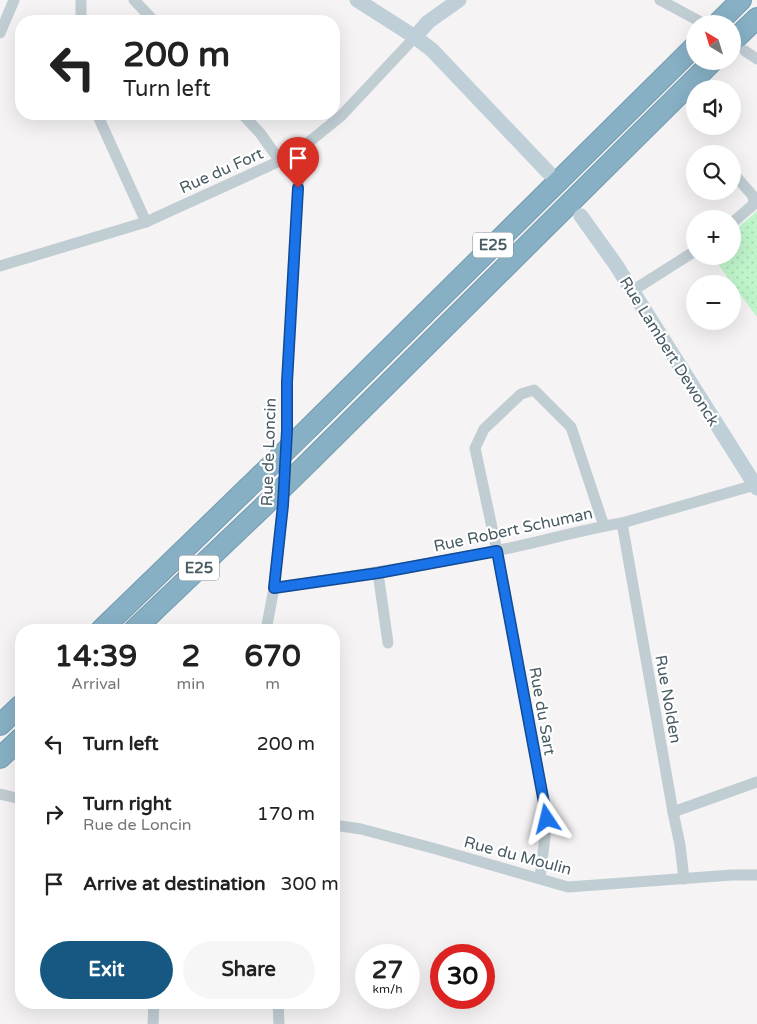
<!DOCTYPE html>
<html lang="en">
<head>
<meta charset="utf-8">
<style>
	body { margin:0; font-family:"Varela Round",sans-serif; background:#f6f6f6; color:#222; height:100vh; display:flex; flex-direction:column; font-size:19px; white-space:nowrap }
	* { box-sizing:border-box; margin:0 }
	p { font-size:16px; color:#767676 }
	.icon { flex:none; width:28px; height:28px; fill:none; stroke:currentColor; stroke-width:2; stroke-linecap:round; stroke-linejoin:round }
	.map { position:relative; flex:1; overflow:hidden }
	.side { position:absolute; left:15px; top:624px; width:325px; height:385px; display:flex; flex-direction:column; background:#fff; border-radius:20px; box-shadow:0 5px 20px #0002 }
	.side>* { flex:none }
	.hud { position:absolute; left:15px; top:15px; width:325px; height:105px; border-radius:20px; box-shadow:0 5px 20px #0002; background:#fff; color:#222; overflow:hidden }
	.needle { width:32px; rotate:322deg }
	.fabs { position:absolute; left:686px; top:15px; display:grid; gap:10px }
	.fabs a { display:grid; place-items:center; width:55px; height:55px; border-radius:50%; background:#fff; box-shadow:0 5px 20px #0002; font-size:25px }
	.speed { position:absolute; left:355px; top:944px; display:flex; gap:10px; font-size:25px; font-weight:700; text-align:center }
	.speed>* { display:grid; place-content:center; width:65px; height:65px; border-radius:50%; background:#fff; box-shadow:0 5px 20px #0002; line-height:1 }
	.speed small { font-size:12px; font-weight:400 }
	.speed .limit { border:8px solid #d22; background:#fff; color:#111 }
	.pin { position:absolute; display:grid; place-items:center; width:42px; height:42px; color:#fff; margin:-51px -21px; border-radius:50% 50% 50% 0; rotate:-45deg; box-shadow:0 0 5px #0007 }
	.pin .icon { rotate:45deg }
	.me { position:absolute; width:55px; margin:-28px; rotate:350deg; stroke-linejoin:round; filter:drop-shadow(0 0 4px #0008) }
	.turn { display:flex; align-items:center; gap:18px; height:105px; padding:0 25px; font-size:22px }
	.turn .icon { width:65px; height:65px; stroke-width:2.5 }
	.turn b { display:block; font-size:35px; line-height:42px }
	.eta { display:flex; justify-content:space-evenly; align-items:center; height:85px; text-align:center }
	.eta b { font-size:30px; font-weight:800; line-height:35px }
	.primary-button { display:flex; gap:10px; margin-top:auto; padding:10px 25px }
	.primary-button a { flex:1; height:58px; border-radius:30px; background:#175882; color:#fff; font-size:20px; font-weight:800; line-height:58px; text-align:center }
	.primary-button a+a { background:#f6f6f6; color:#222 }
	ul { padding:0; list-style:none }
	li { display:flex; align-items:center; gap:15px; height:70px; padding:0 25px }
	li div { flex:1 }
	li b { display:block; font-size:19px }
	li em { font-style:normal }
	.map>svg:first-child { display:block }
	.grass { fill:url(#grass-dots) }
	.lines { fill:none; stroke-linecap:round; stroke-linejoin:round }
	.highway-casing { stroke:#729bb1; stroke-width:22 }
	.street { stroke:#c0cdd3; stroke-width:11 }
	.secondary { stroke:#bfcfd8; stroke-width:15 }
	.highway { stroke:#87b0c5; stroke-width:20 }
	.highway-bridge-casing { stroke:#729bb1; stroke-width:22; stroke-linecap:butt }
	.highway-bridge { stroke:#87b0c5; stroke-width:20 }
	.route-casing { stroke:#114b97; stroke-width:12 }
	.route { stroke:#1a73e8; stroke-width:9 }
	.labels { text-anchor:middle; stroke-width:4.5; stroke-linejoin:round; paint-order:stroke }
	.shield { fill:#fff; stroke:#7f8c92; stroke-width:1 }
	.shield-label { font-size:15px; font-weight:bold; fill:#485b63 }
	.street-label { font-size:16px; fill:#485b63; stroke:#fff }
</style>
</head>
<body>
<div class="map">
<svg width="757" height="1024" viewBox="0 0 757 1024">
	<defs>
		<pattern id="grass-dots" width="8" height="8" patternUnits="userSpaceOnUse" patternTransform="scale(1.25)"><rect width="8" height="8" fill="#bff5cb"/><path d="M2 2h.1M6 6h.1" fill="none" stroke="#a6d4b1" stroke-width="1.8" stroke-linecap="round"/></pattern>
	</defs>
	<rect width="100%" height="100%" fill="#f5f3f3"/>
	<path class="grass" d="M757 211V317L712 256H732L733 232Z"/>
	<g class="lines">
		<defs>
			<g id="highway">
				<path d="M717 24 741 0"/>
				<path d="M732 42 757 18"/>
				<path d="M311 426 695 46"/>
				<path d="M313 458 713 61"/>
				<path d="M101 630 261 475"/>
				<path d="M134 630 264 506"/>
				<path d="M0 725 21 705"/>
				<path d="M0 758 21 738"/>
			</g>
		</defs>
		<use href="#highway" class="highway-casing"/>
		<g class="street">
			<path d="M134 0 154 21"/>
			<path d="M660 0 699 21"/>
			<path d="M81 21V0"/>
			<path d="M0 33 14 0"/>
			<path d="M745 51 757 59"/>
			<path d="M97 114 146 222"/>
			<path d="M242 114 260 133 280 161"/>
			<path d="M732 172 753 196 754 204 732 223"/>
			<path d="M0 266 146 222 293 155 341 116 415 37"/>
			<path d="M632 291 695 251"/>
			<path d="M622 523 673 812 680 845 684 879"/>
			<path d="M378 573 388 643"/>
			<path d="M274 588C348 577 422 566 495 551 538 543 579 530 622 523L755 485"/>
			<path d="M266 630 274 588 283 505 287 430V382L299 172 293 155"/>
			<path d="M0 794 21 799"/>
			<path d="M673 812 757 782"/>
			<path d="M334 825 361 829 436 849 568 887 732 875H757"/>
			<path d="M540 878 547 819 497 551 475 448 484 429 521 394 534 390 571 427 604 526"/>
			<path d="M278 1002 279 1024"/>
			<path d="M153 1024 154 1002"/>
		</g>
		<g class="secondary">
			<path d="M357 0 415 37 432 50 548 172"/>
			<path d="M415 37 428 22 459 0"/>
			<path d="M581 216 616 265 757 488"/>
		</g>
		<use href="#highway" class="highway"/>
		<defs>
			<g id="highway-bridge">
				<path d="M261 475 311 426"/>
				<path d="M264 506 313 458"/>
			</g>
		</defs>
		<use href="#highway-bridge" class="highway-bridge-casing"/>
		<use href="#highway-bridge" class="highway-bridge"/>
	</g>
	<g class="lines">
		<defs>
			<path id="route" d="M298 188 287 382V430L283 505 274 588 378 573 497 551 547 819"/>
		</defs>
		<use href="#route" class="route-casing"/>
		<use href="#route" class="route"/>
	</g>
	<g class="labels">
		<g class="shield">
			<rect x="473" y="232.5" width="40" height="25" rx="4"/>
			<rect x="179" y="555.5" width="40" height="25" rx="4"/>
		</g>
		<g class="shield-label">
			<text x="493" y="250">E25</text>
			<text x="199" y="573">E25</text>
		</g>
		<g class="street-label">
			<text transform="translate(221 170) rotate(-24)" y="6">Rue du Fort</text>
			<text transform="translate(670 351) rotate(58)" y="6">Rue Lambert Dewonck</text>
			<text transform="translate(268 452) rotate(-88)" y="6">Rue de Loncin</text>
			<text transform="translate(513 529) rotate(-12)" y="6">Rue Robert Schuman</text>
			<text transform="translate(669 699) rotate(80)" y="6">Rue Nolden</text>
			<text transform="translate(543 711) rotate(80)" y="6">Rue du Sart</text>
			<text transform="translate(518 855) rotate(15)" y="6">Rue du Moulin</text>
		</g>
	</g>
</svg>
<div class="fabs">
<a><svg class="needle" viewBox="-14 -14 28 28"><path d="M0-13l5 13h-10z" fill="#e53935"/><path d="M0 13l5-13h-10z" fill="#767676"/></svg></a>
<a><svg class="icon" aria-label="sound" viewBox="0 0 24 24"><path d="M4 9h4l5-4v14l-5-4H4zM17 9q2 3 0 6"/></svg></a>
<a><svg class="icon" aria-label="search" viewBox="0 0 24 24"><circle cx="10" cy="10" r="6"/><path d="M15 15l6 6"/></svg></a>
<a>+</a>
<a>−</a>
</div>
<div class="speed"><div>27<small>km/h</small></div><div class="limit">30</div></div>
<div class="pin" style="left:298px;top:188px;background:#d93025"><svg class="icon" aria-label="arrive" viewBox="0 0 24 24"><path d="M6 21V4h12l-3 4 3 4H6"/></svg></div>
<svg class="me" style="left:547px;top:819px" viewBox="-20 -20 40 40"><path d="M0-17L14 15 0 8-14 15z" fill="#1a73e8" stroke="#fff" stroke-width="4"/></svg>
<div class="hud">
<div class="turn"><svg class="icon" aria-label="left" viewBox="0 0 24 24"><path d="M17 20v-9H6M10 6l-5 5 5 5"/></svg><div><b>200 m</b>Turn left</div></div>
</div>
<section class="side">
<div class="eta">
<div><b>14:39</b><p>Arrival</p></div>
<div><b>2</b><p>min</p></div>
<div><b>670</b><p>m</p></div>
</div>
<ul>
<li><svg class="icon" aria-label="left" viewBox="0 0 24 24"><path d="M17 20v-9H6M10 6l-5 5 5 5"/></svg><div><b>Turn left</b></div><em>200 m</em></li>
<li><svg class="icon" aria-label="right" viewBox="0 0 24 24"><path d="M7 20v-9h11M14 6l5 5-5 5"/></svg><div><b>Turn right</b><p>Rue de Loncin</p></div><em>170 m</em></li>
<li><svg class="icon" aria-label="arrive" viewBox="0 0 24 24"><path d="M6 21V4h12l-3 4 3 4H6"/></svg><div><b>Arrive at destination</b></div><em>300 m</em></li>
</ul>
<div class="primary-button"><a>Exit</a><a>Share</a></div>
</section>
</div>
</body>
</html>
